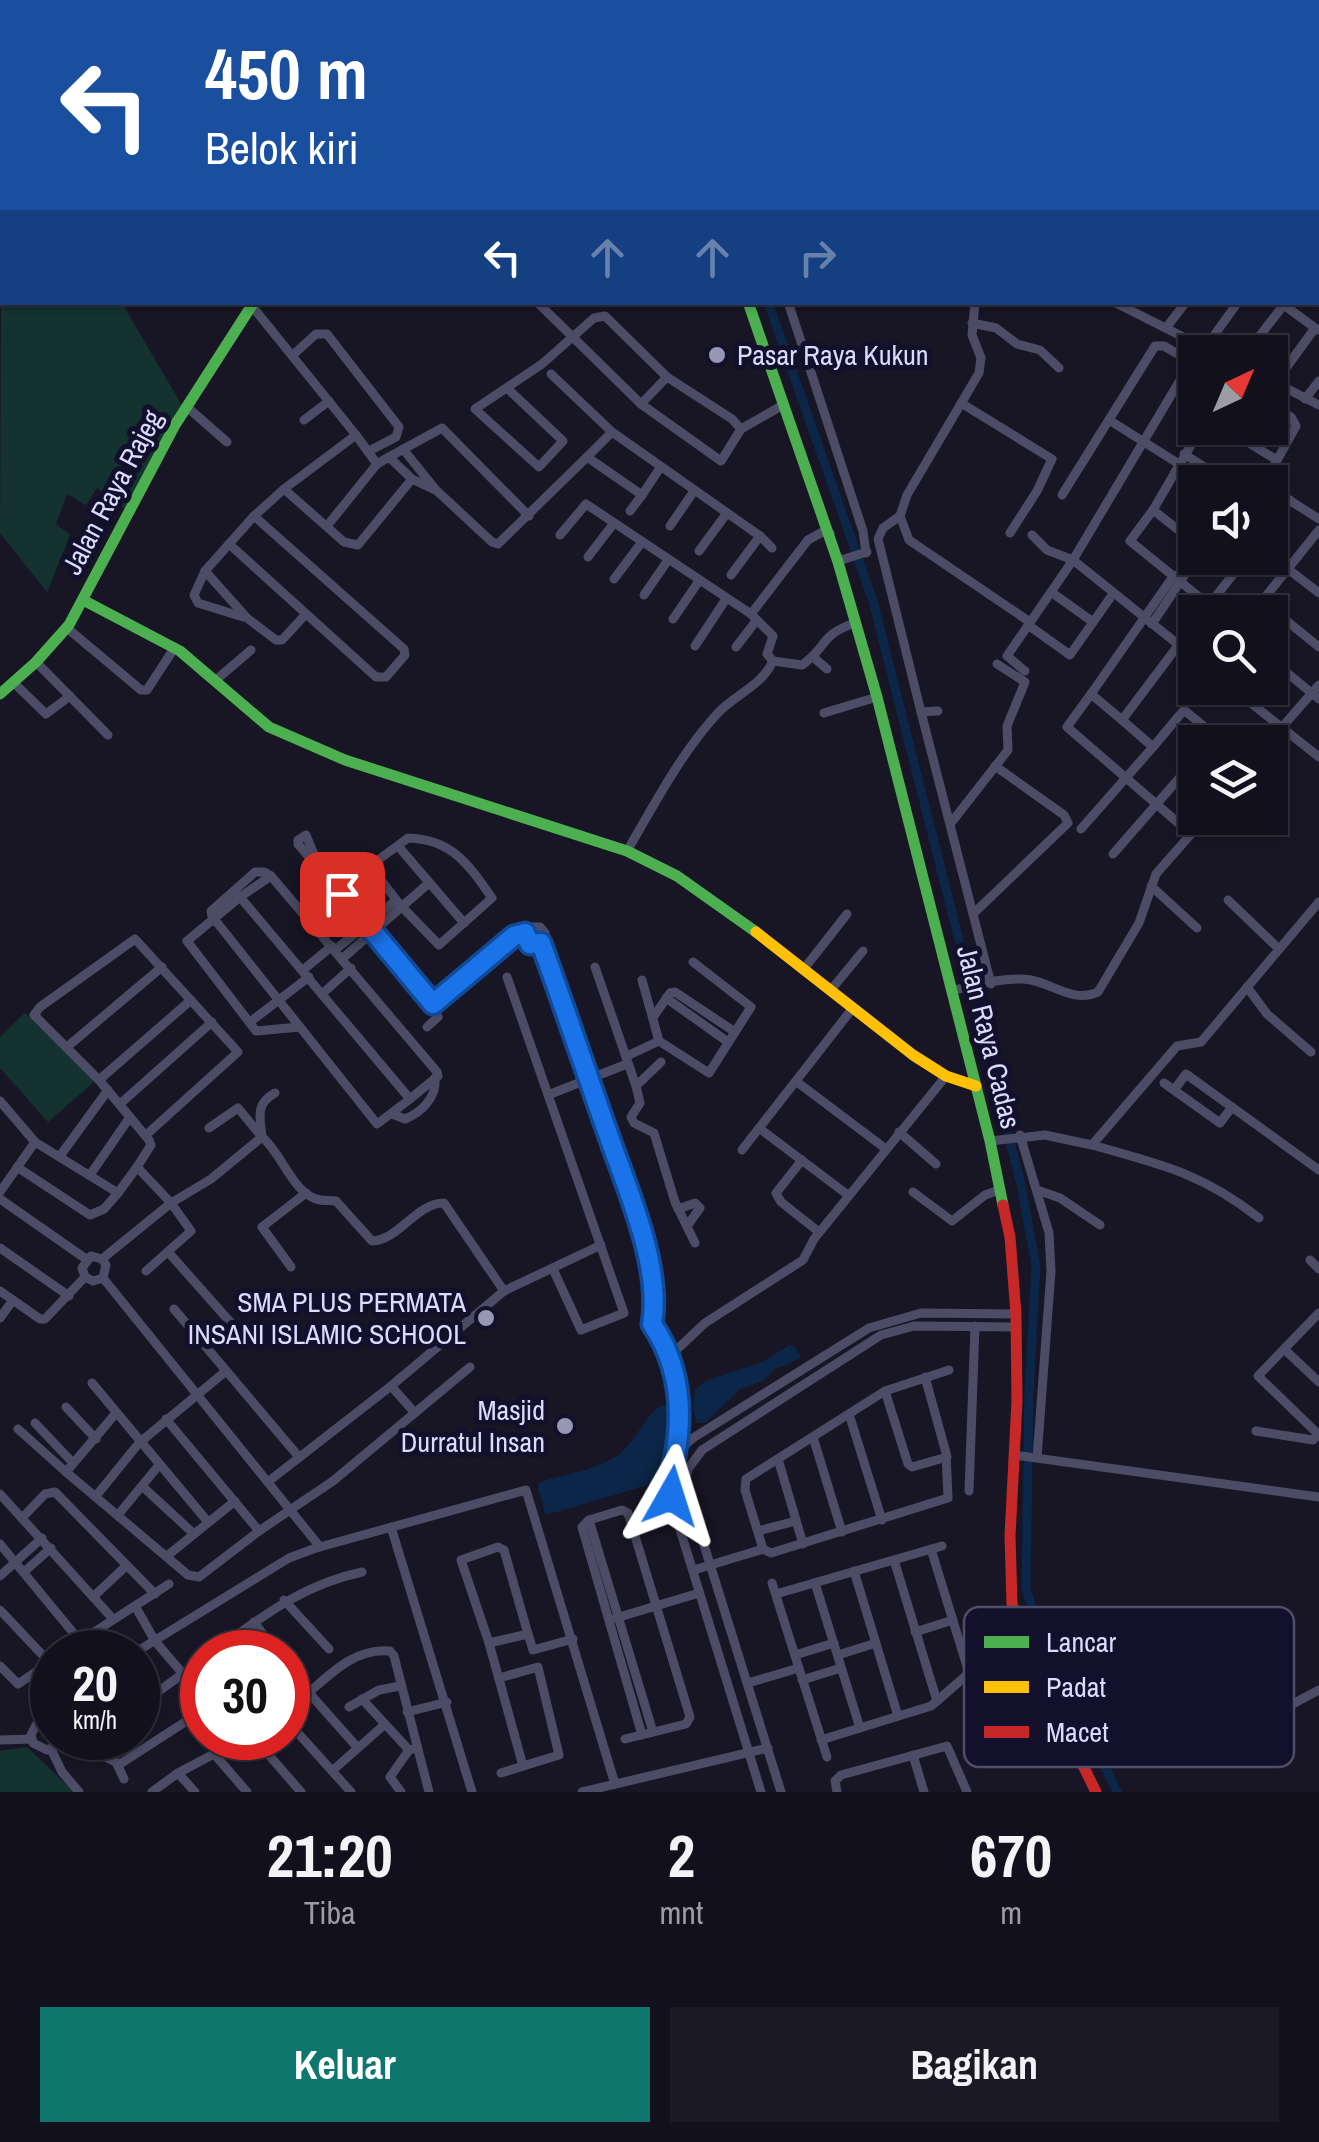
<!DOCTYPE html>
<html lang="id">
<head>
<meta charset="utf-8">
<style>
	body { margin:0; font-family:"Archivo Narrow",sans-serif; background:#1b1925; color:#f1f3f6; height:100vh; display:flex; flex-direction:column; font-size:38px; white-space:nowrap }
	* { box-sizing:border-box; margin:0 }
	p { font-size:32px; color:#9c9da3 }
	.icon { flex:none; width:55px; height:55px; fill:none; stroke:currentColor; stroke-width:2; stroke-linecap:round; stroke-linejoin:round }
	.map { position:relative; height:1792px; overflow:hidden }
	.details { display:flex; flex-direction:column; background:#12101c; flex:1 }
	.details>* { flex:none }
	.hud { position:absolute; left:0px; top:0px; width:1320px; height:305px; box-shadow:0 2px 8px #0004,0 0 0 2px #31303b; background:#1a4fa0; color:#fff; overflow:hidden }
	.needle { width:65px; rotate:44deg }
	.fabs { position:absolute; left:1178px; top:335px; display:grid; gap:20px }
	.fabs a { display:grid; place-items:center; width:110px; height:110px; border-radius:0px; background:#12101c; box-shadow:0 2px 8px #0004,0 0 0 2px #31303b; font-size:50px }
	.speed { position:absolute; left:30px; top:1630px; display:flex; gap:20px; font-size:50px; font-weight:700; text-align:center }
	.speed>* { display:grid; place-content:center; width:130px; height:130px; border-radius:50%; background:#12101c; box-shadow:0 2px 8px #0004,0 0 0 2px #31303b; line-height:1 }
	.speed small { font-size:25px; font-weight:400 }
	.speed .limit { border:15px solid #d22; background:#fff; color:#111 }
	.pin { position:absolute; display:grid; place-items:center; width:85px; height:85px; color:#fff; margin:-42px; border-radius:20px; box-shadow:0 5px 15px #0006 }
	.me { position:absolute; width:110px; margin:-55px; rotate:6deg; stroke-linejoin:round; filter:drop-shadow(0 0 8px #0008) }
	.turn { display:flex; align-items:center; gap:35px; height:210px; padding:0 40px; font-size:45px }
	.turn .icon { width:130px; height:130px; stroke-width:2.5 }
	.turn b { display:block; font-size:70px; line-height:85px }
	.lanes { display:flex; align-items:center; height:95px; padding:0 40px; background:#0003; justify-content:center; gap:50px; direction:ltr }
	.lanes .off { opacity:.35 }
	.eta { display:flex; justify-content:space-evenly; align-items:center; height:170px; text-align:center }
	.eta b { font-size:60px; font-weight:700; line-height:70px }
	.primary-button { display:flex; gap:20px; margin-top:auto; padding:20px 40px }
	.primary-button a { flex:1; height:115px; border-radius:0px; background:#0f766e; color:#fff; font-size:40px; font-weight:700; line-height:115px; text-align:center }
	.primary-button a+a { background:#1b1925; color:#f1f3f6 }
	.map>svg:first-child { display:block }
	.green { fill:#14322f }
	.water { fill:#0b2648 }
	.lines { fill:none; stroke-linecap:round; stroke-linejoin:round }
	.canal { stroke:#0b2648; stroke-width:9 }
	.street { stroke:#4c4c66; stroke-width:9 }
	.fast { stroke:#4caf50; stroke-width:11 }
	.slow { stroke:#ffc107; stroke-width:11 }
	.jam { stroke:#c62828; stroke-width:11 }
	.route-casing { stroke:#114b97; stroke-width:25 }
	.route { stroke:#1a73e8; stroke-width:18 }
	.poi-dot { fill:#9796b3; stroke:#13102b; stroke-width:4 }
	.labels { text-anchor:middle; stroke-width:10; stroke-linejoin:round; paint-order:stroke }
	.poi-label { font-size:28px; fill:#dcdbff; stroke:#13102b; text-anchor:end }
	.street-label { font-size:28px; fill:#dcdbff; stroke:#13102b }
	.key { fill:#13102b; stroke:#4f4d6b; stroke-width:2.5 }
	.key-label { font-size:28px; fill:#dcdbff }
</style>
</head>
<body>
<div class="map">
<svg width="1319" height="1792" viewBox="0 0 1319 1792">
	<rect width="100%" height="100%" fill="#181625"/>
	<g class="green">
		<path d="M2 100V302L122 303 184 409 125 509 97 488 86 505 67 494 56 524 70 535 47 592 0 533Z"/>
		<path d="M25 1013 95 1081 48 1122 0 1068V1037Z"/>
		<path d="M27 1747 74 1792H0V1751Z"/>
	</g>
	<g class="water">
		<path d="M789 1345 795 1347 801 1358 773 1370 763 1381 740 1389 705 1423H697L693 1409 695 1389 708 1380 763 1362Z"/>
		<path d="M660 1406H672L673 1413 659 1479 652 1484 546 1515 538 1488 540 1482C566 1474 604 1469 624 1450 638 1436 644 1418 660 1406Z"/>
	</g>
	<g class="lines">
		<g class="canal">
			<path d="M652 0 653 2"/>
			<path d="M768 302 873 601 1021 1185 1036 1266 1029 1393 1026 1589 1040 1630 1117 1792"/>
		</g>
		<g class="street">
			<path d="M425 0 428 2"/>
			<path d="M670 0 671 2"/>
			<path d="M761 0 763 2"/>
			<path d="M839 0 840 2"/>
			<path d="M883 0 885 2"/>
			<path d="M1282 0 1285 2"/>
			<path d="M306 2 310 0"/>
			<path d="M690 2H701"/>
			<path d="M710 2 712 0"/>
			<path d="M905 2 909 0"/>
			<path d="M969 2 973 0"/>
			<path d="M1095 2 1096 0"/>
			<path d="M1269 2 1271 0"/>
			<path d="M1318 30 1319 32"/>
			<path d="M1318 66 1319 64"/>
			<path d="M1318 131 1319 129"/>
			<path d="M1318 176 1319 177"/>
			<path d="M1318 223V224"/>
			<path d="M1318 279 1319 280"/>
			<path d="M537 302 641 404 721 461 741 429 732 419 667 377"/>
			<path d="M788 302 863 531 866 553"/>
			<path d="M1114 302 1213 352"/>
			<path d="M1284 305 1318 330"/>
			<path d="M252 306 356 435 284 489 254 516 205 571 247 618 276 640H282L305 615"/>
			<path d="M972 323 996 328 1017 344 1040 350 1059 368"/>
			<path d="M1166 328 1186 302"/>
			<path d="M1205 348 1238 302"/>
			<path d="M1247 352 1286 302"/>
			<path d="M294 354 316 334H327L399 427 396 437 369 451"/>
			<path d="M1195 355 1073 560 1195 658"/>
			<path d="M551 374 612 432 760 536 731 575"/>
			<path d="M1272 381 1319 405"/>
			<path d="M1275 383 1315 328"/>
			<path d="M508 389 563 441 539 467 475 409 542 364 594 318 605 316 667 377 641 404"/>
			<path d="M1305 399 1319 381"/>
			<path d="M961 403 1052 459 1037 491 1010 533"/>
			<path d="M187 407 227 442"/>
			<path d="M304 420 329 401"/>
			<path d="M1109 420 1179 464"/>
			<path d="M1201 428 1153 510 1130 541 1209 605 1203 612"/>
			<path d="M1224 428 1277 460"/>
			<path d="M741 429 783 405"/>
			<path d="M356 435 377 464 389 457 412 479 435 490"/>
			<path d="M403 449 436 490 492 542 498 544 587 457 642 495 660 468"/>
			<path d="M1184 454 1228 482"/>
			<path d="M389 457 442 428 529 516"/>
			<path d="M587 457 612 432"/>
			<path d="M1175 472 1195 490"/>
			<path d="M1265 482 1296 426 1291 417 1270 404"/>
			<path d="M1270 488 1319 519"/>
			<path d="M284 489 344 542 358 545 412 479"/>
			<path d="M1062 495 1155 346H1164L1195 364"/>
			<path d="M1153 510 1195 543"/>
			<path d="M630 511 642 495"/>
			<path d="M900 516 909 540 1030 622"/>
			<path d="M327 526 377 464"/>
			<path d="M670 526 694 491"/>
			<path d="M1270 526 1290 500"/>
			<path d="M560 535 586 504 751 614 808 540 826 530 830 533"/>
			<path d="M760 536 772 548"/>
			<path d="M229 544 376 677H386L405 655 404 649 254 516"/>
			<path d="M699 551 727 513"/>
			<path d="M588 557 614 523"/>
			<path d="M841 560 867 552"/>
			<path d="M1288 569 1319 593"/>
			<path d="M205 571 194 595 198 603 243 617"/>
			<path d="M614 579 642 542"/>
			<path d="M1051 592 1093 622"/>
			<path d="M644 595 668 560"/>
			<path d="M1262 601 1319 530"/>
			<path d="M1209 605 1246 558"/>
			<path d="M1253 612 1262 601 1319 647"/>
			<path d="M751 614 773 636 767 654 773 661"/>
			<path d="M673 619 699 581"/>
			<path d="M1152 624 1196 558"/>
			<path d="M1028 625 1070 655 1110 598"/>
			<path d="M67 628 141 690H147L175 647"/>
			<path d="M695 646 726 599"/>
			<path d="M736 647 756 621"/>
			<path d="M813 657 827 669"/>
			<path d="M1270 659 1319 699"/>
			<path d="M36 662 108 735"/>
			<path d="M1025 671 1007 656 1073 560 1047 550 1032 535"/>
			<path d="M217 679 251 650"/>
			<path d="M13 682 46 714 70 696"/>
			<path d="M1232 688 1319 757"/>
			<path d="M1091 694 1172 578 1187 569"/>
			<path d="M938 711 921 712 878 539 883 528 900 516 907 495 979 373 981 358 972 335 975 302"/>
			<path d="M921 712 991 984"/>
			<path d="M824 713 877 697"/>
			<path d="M1269 742 1319 685"/>
			<path d="M1153 747 1184 710 1223 742"/>
			<path d="M951 823 1008 750 1007 726 1025 682 997 664"/>
			<path d="M1081 829 1153 747 1122 720"/>
			<path d="M1191 834 1067 727 1091 694 1122 720 1195 623"/>
			<path d="M408 838C452 839 469 865 492 898L439 945 401 906 370 866Z"/>
			<path d="M398 846 464 923"/>
			<path d="M627 851C654 805 681 753 717 714 735 694 761 687 773 661L802 665C828 647 819 635 855 623"/>
			<path d="M1113 854 1195 760"/>
			<path d="M318 864 306 835 298 840V844L433 1005 438 1017 427 1027"/>
			<path d="M271 876 437 1072 438 1076 410 1099 240 897Z"/>
			<path d="M1151 886 1197 928"/>
			<path d="M240 897 187 941 256 1031 300 1027"/>
			<path d="M1228 900 1279 949"/>
			<path d="M974 913 1068 823 1064 815 995 766"/>
			<path d="M215 920 377 1124 410 1099"/>
			<path d="M213 921 211 911 255 872H264L271 876"/>
			<path d="M541 943 534 945 527 941 525 933 529 927H540L545 933 541 943 625 1183 651 1268 656 1300 653 1323 671 1355 680 1400 675 1457"/>
			<path d="M335 950 396 900"/>
			<path d="M343 958 429 883"/>
			<path d="M595 967 636 1086 640 1103 631 1117 634 1123 654 1133 675 1202 695 1243"/>
			<path d="M303 970 332 946"/>
			<path d="M803 970 847 914"/>
			<path d="M507 977 624 1313 581 1330 553 1269"/>
			<path d="M642 980 659 1041 709 1073 751 1007 693 962"/>
			<path d="M1247 987 1267 1014 1311 1052"/>
			<path d="M830 991 863 951"/>
			<path d="M951 991C973 985 1000 978 1022 979 1048 979 1072 1005 1098 992L1139 923 1156 874 1205 818"/>
			<path d="M322 994 351 968"/>
			<path d="M666 998 728 1042"/>
			<path d="M433 1005 514 936 525 933"/>
			<path d="M654 1016 670 993 675 992 735 1032"/>
			<path d="M250 1022 309 977"/>
			<path d="M67 1047 162 967"/>
			<path d="M627 1056 659 1041"/>
			<path d="M99 1080 191 1000"/>
			<path d="M797 1082 886 1149"/>
			<path d="M1164 1083 1220 1123 1232 1107"/>
			<path d="M636 1086 661 1062"/>
			<path d="M1174 1090 1186 1074 1319 1170"/>
			<path d="M548 1095 627 1064"/>
			<path d="M0 1101 35 1142"/>
			<path d="M120 1104 212 1022"/>
			<path d="M392 1114 405 1119C422 1112 437 1097 435 1078"/>
			<path d="M209 1128 238 1108 262 1137"/>
			<path d="M759 1128 848 1195"/>
			<path d="M899 1132 936 1164"/>
			<path d="M1020 1135 1049 1233 1051 1271 1037 1458"/>
			<path d="M262 1137C260 1117 255 1104 275 1093"/>
			<path d="M990 1141 1045 1135 1092 1145 1177 1046 1201 1042 1319 902"/>
			<path d="M1092 1145C1160 1164 1202 1173 1259 1218"/>
			<path d="M742 1150 852 1009"/>
			<path d="M60 1156 108 1090"/>
			<path d="M802 1160 776 1193 781 1202 819 1232"/>
			<path d="M17 1167 90 1215 104 1209 118 1193"/>
			<path d="M137 1167 151 1145 149 1140 99 1080 34 1015 40 1007 135 939 238 1052 146 1135"/>
			<path d="M90 1175 130 1117"/>
			<path d="M1037 1190 1060 1198 1100 1225"/>
			<path d="M0 1192 35 1142 118 1193 137 1167 171 1203 191 1231 146 1271"/>
			<path d="M913 1192 952 1221 985 1195 999 1190"/>
			<path d="M0 1199 86 1259"/>
			<path d="M678 1209 695 1203 700 1208 687 1226"/>
			<path d="M0 1248 69 1296"/>
			<path d="M169 1253 247 1341"/>
			<path d="M102 1259 171 1203 211 1179 262 1137C282 1153 293 1195 320 1200 325 1201 331 1200 336 1201L372 1241C399 1240 416 1203 444 1203L504 1291 601 1245"/>
			<path d="M1310 1260 1319 1269"/>
			<path d="M291 1267 262 1227 306 1193"/>
			<path d="M103 1278 93 1281 85 1277 82 1268 91 1256 102 1259 106 1265 103 1278 320 1547"/>
			<path d="M0 1291 40 1319H45L85 1277"/>
			<path d="M174 1309 299 1457"/>
			<path d="M1319 1313 1284 1349 1319 1382"/>
			<path d="M0 1318 13 1300"/>
			<path d="M206 1346 233 1326"/>
			<path d="M1284 1349 1258 1376 1319 1435"/>
			<path d="M671 1355 705 1323 803 1260 814 1239 946 1076"/>
			<path d="M92 1383 208 1522"/>
			<path d="M391 1386 415 1413"/>
			<path d="M885 1391 908 1464 912 1467 947 1457"/>
			<path d="M66 1407 96 1439"/>
			<path d="M116 1413 66 1472 188 1575 199 1577 259 1531 333 1481 470 1367"/>
			<path d="M849 1414 882 1520"/>
			<path d="M166 1419 259 1531"/>
			<path d="M35 1423 73 1463"/>
			<path d="M18 1429 66 1472"/>
			<path d="M1256 1431 1313 1440 1319 1433"/>
			<path d="M813 1437 842 1532"/>
			<path d="M1014 1455 1319 1497"/>
			<path d="M778 1459 803 1544"/>
			<path d="M269 1481 391 1386 504 1291"/>
			<path d="M142 1486 194 1534"/>
			<path d="M969 1491 975 1326"/>
			<path d="M0 1494 113 1619"/>
			<path d="M96 1496 139 1443 226 1371"/>
			<path d="M118 1515 159 1465"/>
			<path d="M22 1518 45 1494 55 1492 155 1594"/>
			<path d="M589 1520 653 1732"/>
			<path d="M391 1527 472 1792"/>
			<path d="M758 1531 796 1521"/>
			<path d="M0 1544 80 1641"/>
			<path d="M763 1549 745 1490 746 1479 885 1391 949 1370"/>
			<path d="M931 1549 969 1673 937 1701"/>
			<path d="M167 1556 235 1501"/>
			<path d="M694 1570 763 1549 771 1553 948 1498 946 1453 925 1377"/>
			<path d="M25 1571 51 1548"/>
			<path d="M854 1571 898 1716"/>
			<path d="M0 1576 42 1538"/>
			<path d="M772 1583 827 1757"/>
			<path d="M815 1583 860 1728"/>
			<path d="M776 1594 942 1546"/>
			<path d="M93 1597 126 1566"/>
			<path d="M284 1600 329 1649"/>
			<path d="M135 1606 155 1641 183 1674"/>
			<path d="M0 1610 50 1663"/>
			<path d="M616 1618 699 1593"/>
			<path d="M254 1622 276 1652"/>
			<path d="M915 1632 953 1620"/>
			<path d="M489 1643 461 1560 498 1547 504 1550 528 1634"/>
			<path d="M63 1652 169 1584"/>
			<path d="M136 1652 289 1558 316 1548 526 1490 615 1784"/>
			<path d="M213 1652C262 1617 301 1585 362 1572"/>
			<path d="M795 1655 834 1643"/>
			<path d="M838 1655 876 1643"/>
			<path d="M0 1666 18 1684 52 1661"/>
			<path d="M499 1678 538 1667 559 1755 501 1773"/>
			<path d="M802 1680 841 1668"/>
			<path d="M748 1683 799 1668"/>
			<path d="M310 1694 357 1747"/>
			<path d="M362 1699 409 1750 417 1748"/>
			<path d="M138 1706 202 1660"/>
			<path d="M349 1707 379 1690 400 1686"/>
			<path d="M288 1709C320 1688 346 1647 390 1651L394 1656 429 1792"/>
			<path d="M407 1712 447 1702"/>
			<path d="M288 1722 351 1792"/>
			<path d="M52 1724 44 1722 36 1725 31 1735 33 1743 47 1750 54 1747 59 1738"/>
			<path d="M102 1738 107 1758 120 1764 202 1711"/>
			<path d="M254 1738 301 1792"/>
			<path d="M625 1739 686 1724 690 1717 628 1513 622 1510 589 1520 582 1527 642 1735"/>
			<path d="M0 1740 32 1739"/>
			<path d="M821 1740 931 1706 937 1701 894 1560"/>
			<path d="M51 1749 62 1772 79 1792"/>
			<path d="M1201 1753 1319 1690"/>
			<path d="M215 1755 247 1792"/>
			<path d="M913 1755 924 1792"/>
			<path d="M117 1764 124 1779"/>
			<path d="M523 1766 489 1643 528 1634 533 1650 573 1639"/>
			<path d="M332 1771 384 1725"/>
			<path d="M178 1773 195 1792"/>
			<path d="M152 1792 178 1773 244 1738"/>
			<path d="M401 1792 390 1777 409 1750"/>
			<path d="M582 1792 768 1748"/>
			<path d="M761 1792 678 1523C670 1490 663 1462 693 1438L869 1328 921 1313 1016 1314"/>
			<path d="M781 1792 685 1484 688 1469 702 1450 881 1335 914 1326 1015 1327"/>
			<path d="M837 1792 835 1781 841 1775 947 1746 967 1792"/>
		</g>
		<g class="fast">
			<path d="M624 0 626 2"/>
			<path d="M748 302 838 562 877 697 990 1141 1003 1205"/>
			<path d="M83 600 180 651 269 727 345 760 627 851 677 876 756 932"/>
			<path d="M0 694 36 662 69 625 175 425 254 302"/>
		</g>
		<g class="slow">
			<path d="M441 2 443 0"/>
			<path d="M756 932 913 1055 946 1076 976 1086"/>
		</g>
		<path class="jam" d="M1003 1205 1010 1237 1016 1314 1017 1401 1010 1536 1012 1604 1033 1663 1096 1792"/>
	</g>
	<g class="lines">
		<defs>
			<path id="route" d="M342 894 433 1004 514 936 525 933 530 944 541 943C564 1006 585 1069 607 1131 626 1187 662 1265 652 1324 679 1364 684 1408 675 1456 672 1470 670 1480 671 1496"/>
		</defs>
		<use href="#route" class="route-casing"/>
		<use href="#route" class="route"/>
	</g>
	<g class="poi-dot">
		<circle cx="717" cy="355" r="10"/>
		<circle cx="486" cy="1318" r="10"/>
		<circle cx="565" cy="1426" r="10"/>
	</g>
	<g class="labels">
		<g class="poi-label">
			<text x="737" y="365" text-anchor="start">Pasar Raya Kukun</text>
			<text x="466" y="1312">SMA PLUS PERMATA<tspan x="466" dy="32">INSANI ISLAMIC SCHOOL</tspan></text>
			<text x="545" y="1420">Masjid<tspan x="545" dy="32">Durratul Insan</tspan></text>
		</g>
		<g class="street-label">
			<text transform="translate(112 492) rotate(-62)" y="10">Jalan Raya Rajeg</text>
			<text transform="translate(989 1037) rotate(76)" y="10">Jalan Raya Cadas</text>
		</g>
	</g>
	<rect x="964" y="1607" width="330" height="160" rx="15" class="key"/>
	<rect x="984" y="1636" width="45" height="12" fill="#4caf50"/>
	<rect x="984" y="1681" width="45" height="12" fill="#ffc107"/>
	<rect x="984" y="1726" width="45" height="12" fill="#c62828"/>
	<g class="key-label">
		<text x="1046" y="1652">Lancar</text>
		<text x="1046" y="1697">Padat</text>
		<text x="1046" y="1742">Macet</text>
	</g>
</svg>
<div class="fabs">
<a><svg class="needle" viewBox="-14 -14 28 28"><path d="M0-13l5 13h-10z" fill="#e53935"/><path d="M0 13l5-13h-10z" fill="#9c9da3"/></svg></a>
<a><svg class="icon" aria-label="sound" viewBox="0 0 24 24"><path d="M4 9h4l5-4v14l-5-4H4zM17 9q2 3 0 6"/></svg></a>
<a><svg class="icon" aria-label="search" viewBox="0 0 24 24"><circle cx="10" cy="10" r="6"/><path d="M15 15l6 6"/></svg></a>
<a><svg class="icon" aria-label="layers" viewBox="0 0 24 24"><path d="M12 4l9 5-9 5-9-5zM3 14l9 5 9-5"/></svg></a>
</div>
<div class="speed"><div>20<small>km/h</small></div><div class="limit">30</div></div>
<div class="pin" style="left:342px;top:894px;background:#d93025"><svg class="icon" aria-label="arrive" viewBox="0 0 24 24"><path d="M6 21V4h12l-3 4 3 4H6"/></svg></div>
<svg class="me" style="left:671px;top:1496px" viewBox="-20 -20 40 40"><path d="M0-17L14 15 0 8-14 15z" fill="#1a73e8" stroke="#fff" stroke-width="4"/></svg>
<div class="hud">
<div class="turn"><svg class="icon" aria-label="left" viewBox="0 0 24 24"><path d="M17 20v-9H6M10 6l-5 5 5 5"/></svg><div><b>450 m</b>Belok kiri</div></div>
<div class="lanes"><svg class="icon" aria-label="left" viewBox="0 0 24 24"><path d="M17 20v-9H6M10 6l-5 5 5 5"/></svg><svg class="icon off" aria-label="ahead" viewBox="0 0 24 24"><path d="M12 20V5M6 11l6-6 6 6"/></svg><svg class="icon off" aria-label="ahead" viewBox="0 0 24 24"><path d="M12 20V5M6 11l6-6 6 6"/></svg><svg class="icon off" aria-label="right" viewBox="0 0 24 24"><path d="M7 20v-9h11M14 6l5 5-5 5"/></svg></div>
</div>
</div>
<section class="details">
<div class="eta">
<div><b>21:20</b><p>Tiba</p></div>
<div><b>2</b><p>mnt</p></div>
<div><b>670</b><p>m</p></div>
</div>
<div class="primary-button"><a>Keluar</a><a>Bagikan</a></div>
</section>
</body>
</html>
